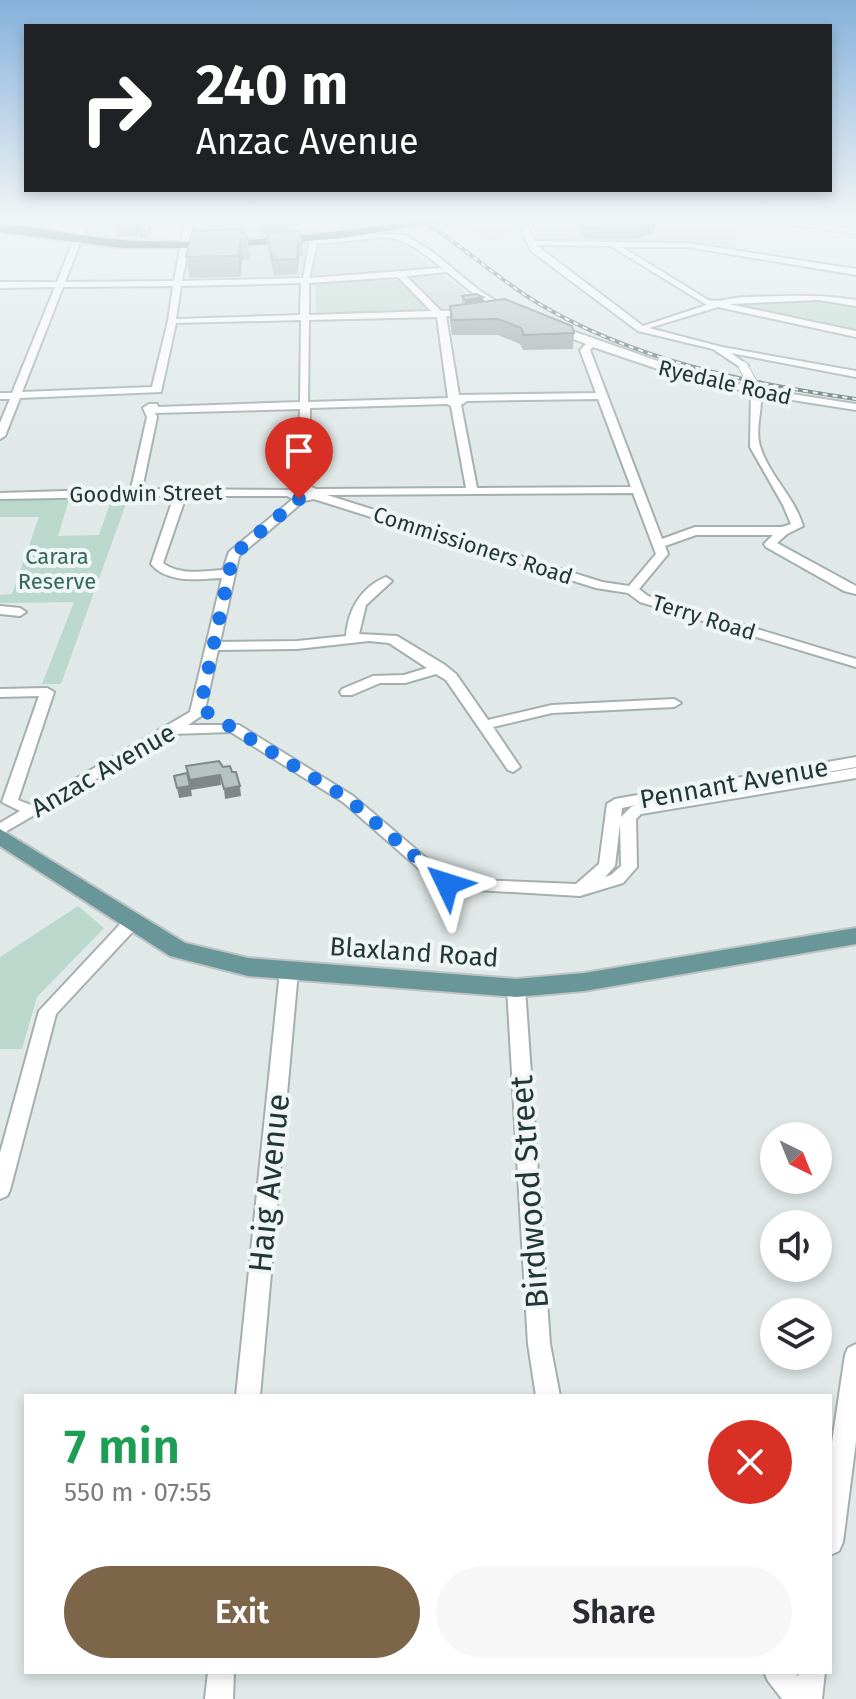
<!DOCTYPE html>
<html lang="en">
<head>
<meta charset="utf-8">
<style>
	body { margin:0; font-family:"Fira Sans",sans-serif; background:#f7f7f7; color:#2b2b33; height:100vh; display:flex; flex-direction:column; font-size:30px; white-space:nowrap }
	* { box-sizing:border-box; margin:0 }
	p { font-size:26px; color:#7c7c81 }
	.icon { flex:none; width:44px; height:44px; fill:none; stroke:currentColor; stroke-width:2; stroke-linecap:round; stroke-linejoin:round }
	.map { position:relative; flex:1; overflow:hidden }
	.sheet { position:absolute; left:24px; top:1394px; width:808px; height:280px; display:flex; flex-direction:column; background:#fff; border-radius:0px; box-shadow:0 4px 12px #0003 }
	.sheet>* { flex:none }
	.guide { position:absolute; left:24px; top:24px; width:808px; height:168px; border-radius:0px; box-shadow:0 4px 12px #0003; background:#202124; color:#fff; overflow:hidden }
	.needle { width:52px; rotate:137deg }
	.controls { position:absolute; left:760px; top:1122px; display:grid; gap:16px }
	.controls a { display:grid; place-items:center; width:72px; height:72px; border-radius:50%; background:#fff; box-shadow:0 4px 12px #0003; font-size:40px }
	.pin { position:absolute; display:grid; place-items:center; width:68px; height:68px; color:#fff; margin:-82px -34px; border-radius:50% 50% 50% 0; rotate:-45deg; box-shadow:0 0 8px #0007 }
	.pin .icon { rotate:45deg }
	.me { position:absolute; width:88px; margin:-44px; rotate:311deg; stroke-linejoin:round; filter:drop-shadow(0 0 6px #0008) }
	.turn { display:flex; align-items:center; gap:28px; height:168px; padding:0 40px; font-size:36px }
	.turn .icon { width:104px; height:104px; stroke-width:2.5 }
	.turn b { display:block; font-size:56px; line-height:68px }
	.round { display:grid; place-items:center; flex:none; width:84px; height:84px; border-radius:42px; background:#f7f7f7 }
	.head { display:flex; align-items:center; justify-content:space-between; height:136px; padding:0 40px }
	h1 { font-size:48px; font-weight:600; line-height:60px; color:#1e9e55 }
	.action { display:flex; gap:16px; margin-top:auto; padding:16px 40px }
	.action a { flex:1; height:92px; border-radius:48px; background:#7d654a; color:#fff; font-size:32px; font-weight:600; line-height:92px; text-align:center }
	.action a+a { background:#f7f7f7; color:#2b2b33 }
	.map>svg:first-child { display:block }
	.built { fill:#ced8d7 }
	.green { fill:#bbd8cc }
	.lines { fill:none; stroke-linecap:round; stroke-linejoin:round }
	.minor-casing { stroke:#a4b0af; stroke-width:4 }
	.major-casing { stroke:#bdc3c3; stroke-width:4 }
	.highway-casing { stroke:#bdc3c3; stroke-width:4 }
	.minor { fill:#fff; fill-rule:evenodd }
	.major { fill:#699699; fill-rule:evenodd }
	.highway { fill:#325a60; fill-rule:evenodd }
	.rail-casing { stroke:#5d7273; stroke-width:4 }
	.rail { stroke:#f0f6f5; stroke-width:2; stroke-dasharray:5; stroke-linecap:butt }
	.minor-bridge-casing { stroke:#a4b0af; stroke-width:11; stroke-linecap:butt }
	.minor-bridge { stroke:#fff; stroke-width:9 }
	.wall { fill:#9da8a6 }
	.shaded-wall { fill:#7f8887 }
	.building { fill:#b6c3c1; stroke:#7f8887; stroke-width:2 }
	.route { stroke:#1a73e8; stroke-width:14; stroke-dasharray:0 25.2 }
	.labels { text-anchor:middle; stroke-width:8; stroke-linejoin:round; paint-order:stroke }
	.far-street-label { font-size:22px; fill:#233637; stroke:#f0f6f5 }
	.far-park-label { font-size:22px; fill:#326959; stroke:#f0f6f5 }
	.street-label { font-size:26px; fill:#233637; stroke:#f0f6f5 }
	.near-street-label { font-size:32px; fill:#233637; stroke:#f0f6f5 }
</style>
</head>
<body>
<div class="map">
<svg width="856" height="1699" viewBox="0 0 856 1699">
	<rect width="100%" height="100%" fill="#e0e9e8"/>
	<g class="built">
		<path d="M202 217H404L413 222 344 231 333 220 315 221 321 233 199 237Z"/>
		<path d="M492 217H510L517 232 489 242 454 223Z"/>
		<path d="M528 217H670L739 223 736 248H728L665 241H542L536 239Z"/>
		<path d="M388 237 398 239 473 299 491 307 442 312 403 274 189 277 194 250Z"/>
	</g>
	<g class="green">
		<path d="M400 280 432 311 316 314 315 282Z"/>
		<path d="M816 298 856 305V334L725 303Z"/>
		<path d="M112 498H128L61 684H42L74 602 0 603V595L12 594 39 517H0V500L69 499 58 536 99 535Z"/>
		<path d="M78 906 104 928 37 997 22 1049H0V957Z"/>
	</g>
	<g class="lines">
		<defs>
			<g id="minor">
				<path d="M82 217H90L65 282 174 281 186 217H194L182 281 303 278 310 240 371 233 404 235 430 250 480 291 509 309 502 311 474 294 447 272 406 276 441 311 471 310 475 313 471 316H446L459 395 596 393 580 350 586 344 553 331 551 329 556 326C620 346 682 373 748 386L749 382 752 381 759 389 856 404V410L761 395C762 412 755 430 760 446 769 476 794 496 803 526L787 534 777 543 856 586V594L844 591 766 547 764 544 773 535H696L665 546 668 554 639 589 648 596 856 659V667L640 602 628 593 596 588 314 499 304 501 239 556 220 642 297 641 346 636C348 610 361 587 386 577L392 581 366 605 359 634 397 636 445 665 456 674 488 720 552 705 674 699 681 703 674 707 552 713 493 727 520 767 513 772 508 770 446 680 436 674 405 683H380L352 695H342L340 692 342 689 373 676 404 675 427 668 389 643 369 641 297 649 218 650 204 714 188 725H239L353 796 451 879 576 884 599 864 607 804 615 799 649 793 657 798 654 801 639 805 856 768V778L641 814 636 819 637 867 623 883 580 896 441 888 343 802 231 732 173 734 0 835V823L20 811 2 802 39 696 0 697V689L47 688 54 692 18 800 31 805 190 712 222 578C198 579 168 584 151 564L174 496 0 499V493L131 489 147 417 143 408 149 404H157L158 407 300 402 301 320 176 323 161 392 20 398 5 436 0 439V423L10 399H0V393H12L55 287 0 288V282H57ZM383 237C407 239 424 253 442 268L309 278 317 244ZM398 277 431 311 309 315V283ZM301 283 300 315 176 319 181 286ZM173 286 168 321 152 387 22 392 63 287ZM437 317 448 398 308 402 309 320ZM593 347 661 370 751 393 750 447 783 505 791 524 782 527H695L662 539 590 350ZM598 399 631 487 477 488 461 405 467 401ZM447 404 451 406 466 488 316 489 309 486 310 408ZM300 409 297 487 293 490 142 489 157 417 155 413ZM633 493 656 554 629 586 602 582 327 495ZM186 496H287L293 499 229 552 223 570C204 571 180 576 163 563ZM636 805 631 807 621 817 622 808ZM620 824 621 866 611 875 605 877 615 866Z"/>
				<path d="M516 217H524L534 241 688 243 856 269V275L688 247H622L708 300C721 303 733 297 746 297 784 296 819 294 856 300V306L819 300 729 304 856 331V337L718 307 649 328 722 347 856 371V377L731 353 746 364 748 366 743 369 713 349 638 331 531 251ZM536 245 611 246 707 305 643 326Z"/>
				<path d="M694 217 798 221 856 230V234L798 225Z"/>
				<path d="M0 606 20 608 26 612 20 616 0 614Z"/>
				<path d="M856 757V767L708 793 700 788 708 783Z"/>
				<path d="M131 917 137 919 139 923 137 927 56 1014 10 1190 7 1196 0 1199V1153L39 1011 125 919Z"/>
				<path d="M289 965 295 967 298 971 260 1396H236L280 971 283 967Z"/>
				<path d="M516 981 522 983 525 988 550 1344 560 1396H536L528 1344 507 988 510 983Z"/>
				<path d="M856 1344V1441L843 1542 839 1551 830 1555V1456L845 1355 848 1348Z"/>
				<path d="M208 1672H234L233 1699H205Z"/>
				<path d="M764 1672H794L798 1676 799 1672H825L822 1699H782L768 1681Z"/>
			</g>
			<path id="major" d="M0 829 185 943 248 958 516 979 584 973 856 928V944L584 991 516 997 248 976 170 956 0 846Z"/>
			<path id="highway" d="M439 217H469L343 238 221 248H122L0 232V224C47 227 93 240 140 241 240 245 340 233 439 217Z"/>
		</defs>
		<use href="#minor" class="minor-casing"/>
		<use href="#major" class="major-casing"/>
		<use href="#highway" class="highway-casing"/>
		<use href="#minor" class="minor"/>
		<use href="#major" class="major"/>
		<use href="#highway" class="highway"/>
		<defs>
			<path id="rail" d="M416 217C460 243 497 279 541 305 637 361 747 383 856 399"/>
		</defs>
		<use href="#rail" class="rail-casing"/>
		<use href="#rail" class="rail"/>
		<defs>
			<path id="minor-bridge" d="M743 366 753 384"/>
		</defs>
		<use href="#minor-bridge" class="minor-bridge-casing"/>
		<use href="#minor-bridge" class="minor-bridge"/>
	</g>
	<g class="wall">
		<path d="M138 217 139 227 151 223V230L149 238H139L138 231 137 237H117L116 226Z"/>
		<path d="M223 217H244L242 230 248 239 250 259 242 260 240 277 189 278 186 257 227 229 226 227H224Z"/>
		<path d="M260 217H293V226H288V232L302 242 303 256H299L297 274 274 275 267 247 266 235H264L261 231Z"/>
		<path d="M345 217H396V220L365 225 345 220Z"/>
		<path d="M648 217 654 233 634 239H584L572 218Z"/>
		<path d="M462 296 483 297V302L574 333 573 349 523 350 520 344 498 335H452L450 321V306L462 304Z"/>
	</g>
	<g class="shaded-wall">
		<path d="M138 217 139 228 137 237 135 227Z"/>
		<path d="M287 217V234L264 235 263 222Z"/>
		<path d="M365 217H396V220L365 225Z"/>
		<path d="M656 223 654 233 634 239 635 229Z"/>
		<path d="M241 239 242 260 240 277 238 256Z"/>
		<path d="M298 242 299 256 297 274V259Z"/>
		<path d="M483 297V305L465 308V300Z"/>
		<path d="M220 775 221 785 191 790 192 796 179 798 177 788 190 780Z"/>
		<path d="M240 786 241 796 225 799 224 789Z"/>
	</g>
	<g class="building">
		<path d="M138 217 135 227 116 226 119 218Z"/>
		<path d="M227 217H228L233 224H226Z"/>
		<path d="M260 217H287V220L263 222Z"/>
		<path d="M578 217H648L656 223 635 229 584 228Z"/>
		<path d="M141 223H151L148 231H138Z"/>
		<path d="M241 229 248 239H241L238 256 186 257 192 231Z"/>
		<path d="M299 231 302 242H298L297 259 273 260 266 233Z"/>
		<path d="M476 294 483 297 465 300 462 296Z"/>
		<path d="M505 299 572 326 574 333 524 335 521 328 498 319 452 320 450 306Z"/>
		<path d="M219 761 223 767 230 766 232 772H236L240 786 224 789 220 775 190 780 186 766Z"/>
		<path d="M187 773 190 786 177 788 174 776Z"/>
	</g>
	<linearGradient id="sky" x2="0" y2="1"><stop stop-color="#84b1db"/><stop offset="0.48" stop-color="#f1f5f5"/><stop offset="1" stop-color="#f1f5f5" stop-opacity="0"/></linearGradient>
	<rect width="856" height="455" fill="url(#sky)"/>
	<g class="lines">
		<path class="route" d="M299 499 233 555 200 708 348 799 447 884"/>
	</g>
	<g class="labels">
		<g class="far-street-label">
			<text transform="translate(725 382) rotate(13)" y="8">Ryedale Road</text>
			<text transform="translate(146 493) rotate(-1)" y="8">Goodwin Street</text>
			<text transform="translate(473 545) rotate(18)" y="8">Commissioners Road</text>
			<text transform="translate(704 617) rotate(17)" y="8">Terry Road</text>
		</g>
		<g class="far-park-label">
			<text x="57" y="564">Carara<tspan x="57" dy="25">Reserve</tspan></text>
		</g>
		<g class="street-label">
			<text transform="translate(103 770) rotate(-30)" y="9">Anzac Avenue</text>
			<text transform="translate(734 783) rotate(-10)" y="9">Pennant Avenue</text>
			<text transform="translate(414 952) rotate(4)" y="9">Blaxland Road</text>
		</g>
		<g class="near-street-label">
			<text transform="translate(269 1183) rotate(-84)" y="11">Haig Avenue</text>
			<text transform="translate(529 1192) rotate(-94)" y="11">Birdwood Street</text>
		</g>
	</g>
</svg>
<div class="controls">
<a><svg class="needle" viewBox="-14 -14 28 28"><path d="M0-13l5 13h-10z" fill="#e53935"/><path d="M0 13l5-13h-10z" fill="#7c7c81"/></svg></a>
<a><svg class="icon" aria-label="sound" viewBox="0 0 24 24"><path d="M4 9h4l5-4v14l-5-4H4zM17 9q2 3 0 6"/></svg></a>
<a><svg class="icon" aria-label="layers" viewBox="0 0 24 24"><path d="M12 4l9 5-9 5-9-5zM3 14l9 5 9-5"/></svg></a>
</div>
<div class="pin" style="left:299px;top:499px;background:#d93025"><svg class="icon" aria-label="arrive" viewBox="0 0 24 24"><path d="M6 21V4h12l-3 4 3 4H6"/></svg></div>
<svg class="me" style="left:447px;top:884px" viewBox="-20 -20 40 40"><path d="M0-17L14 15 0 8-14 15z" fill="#1a73e8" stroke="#fff" stroke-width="4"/></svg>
<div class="guide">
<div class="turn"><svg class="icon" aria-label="right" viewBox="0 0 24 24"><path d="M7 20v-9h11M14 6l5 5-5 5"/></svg><div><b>240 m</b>Anzac Avenue</div></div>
</div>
<section class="sheet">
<div class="head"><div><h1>7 min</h1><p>550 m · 07:55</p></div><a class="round" style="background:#d93025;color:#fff"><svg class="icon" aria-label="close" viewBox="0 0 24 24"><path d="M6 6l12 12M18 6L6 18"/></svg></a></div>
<div class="action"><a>Exit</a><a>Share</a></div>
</section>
</div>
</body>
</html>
